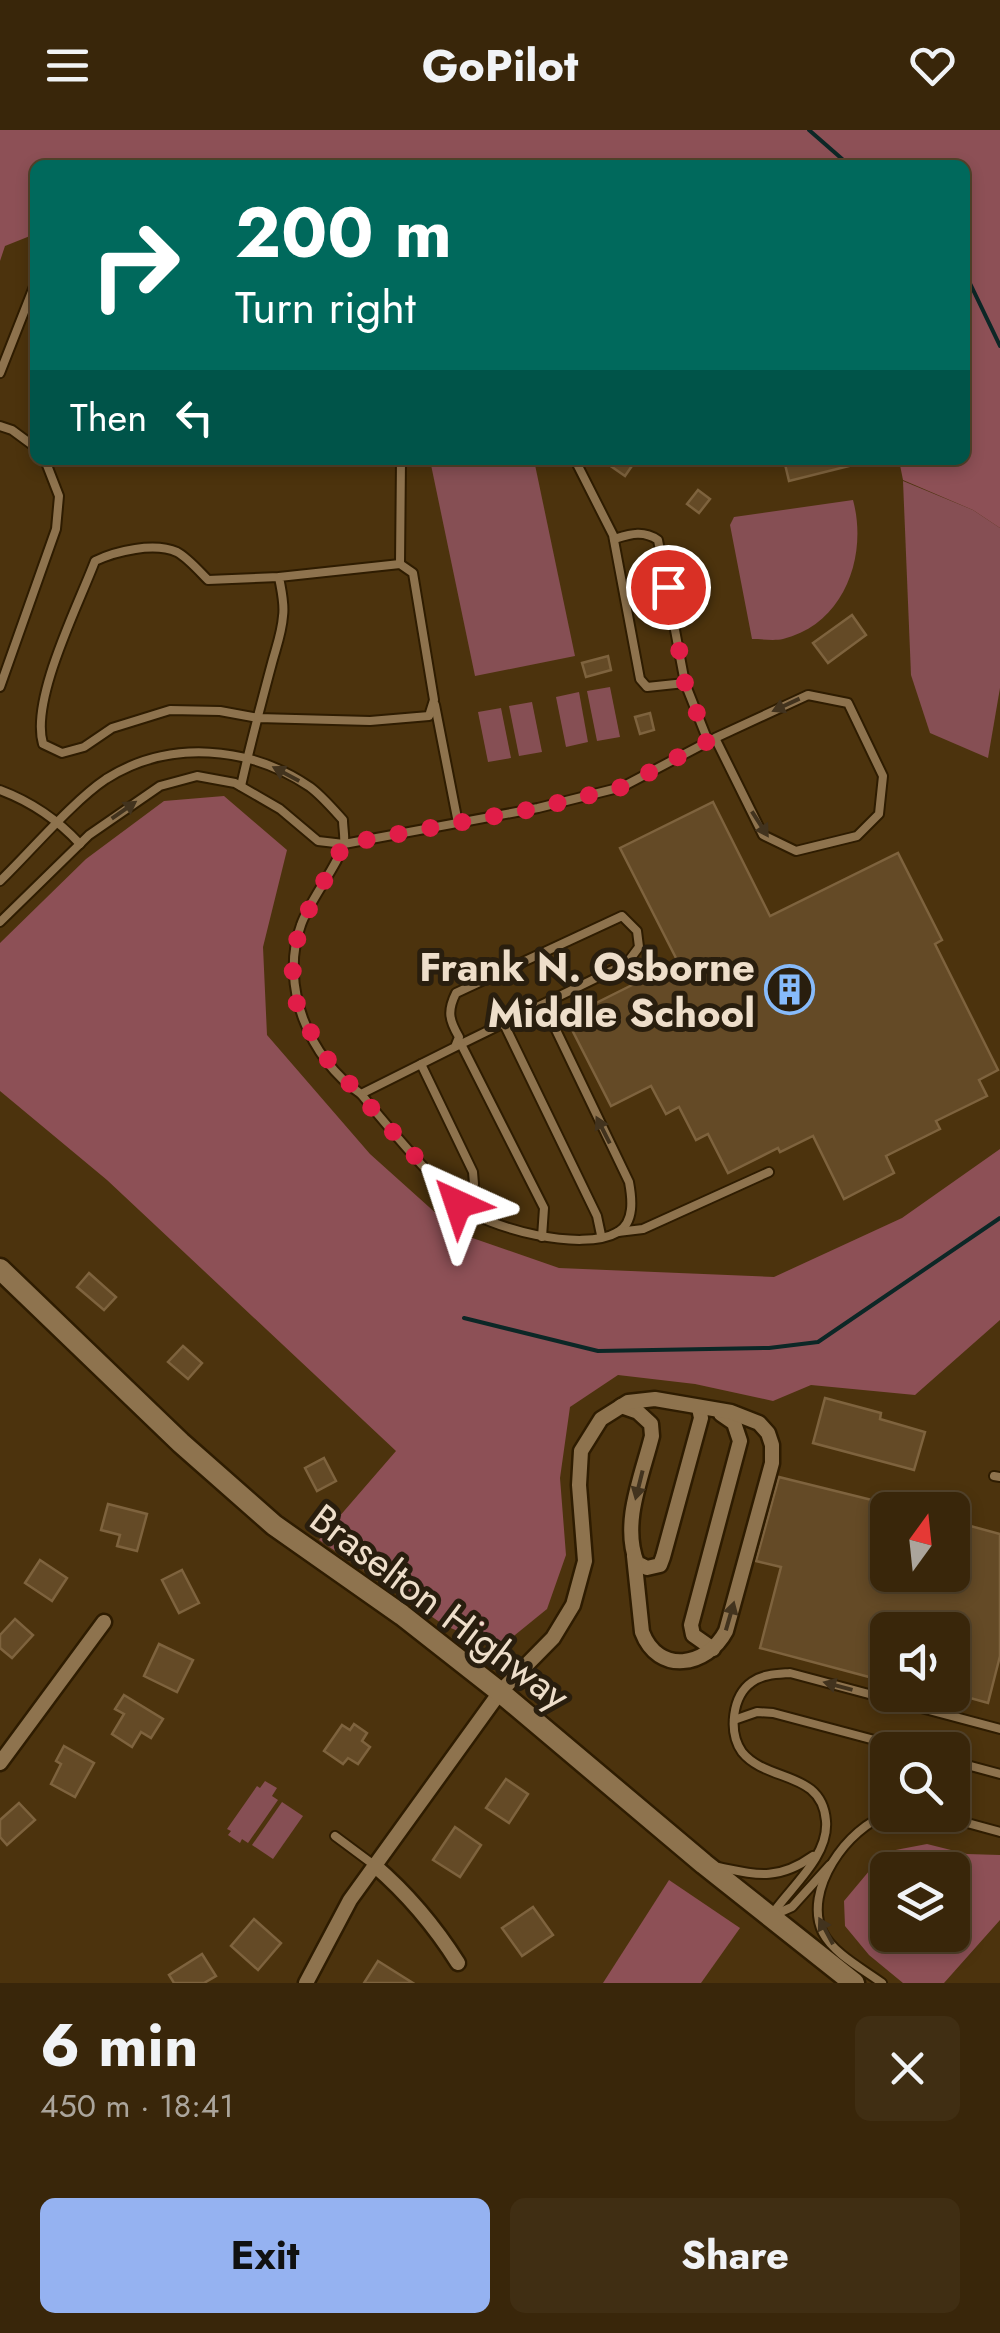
<!DOCTYPE html>
<html lang="en">
<head>
<meta charset="utf-8">
<style>
	body { margin:0; font-family:Jost,sans-serif; background:#402e13; color:#f1f3f6; height:100vh; display:flex; flex-direction:column; font-size:38px; white-space:nowrap }
	* { box-sizing:border-box; margin:0 }
	p { font-size:32px; color:#aba59c }
	.icon { flex:none; width:55px; height:55px; fill:none; stroke:currentColor; stroke-width:2; stroke-linecap:round; stroke-linejoin:round }
	.map { position:relative; height:1853px; overflow:hidden }
	.side { display:flex; flex-direction:column; background:#39260a; flex:1 }
	.side>* { flex:none }
	.hud { position:absolute; left:30px; top:30px; width:940px; height:305px; border-radius:15px; box-shadow:0 5px 15px #0003,0 0 0 2px #53432b; background:#00695c; color:#fff; overflow:hidden }
	.needle { width:65px; rotate:15deg }
	.buttons { position:absolute; left:870px; top:1362px; display:grid; gap:20px }
	.buttons a { display:grid; place-items:center; width:100px; height:100px; border-radius:15px; background:#39260a; box-shadow:0 5px 15px #0003,0 0 0 2px #53432b; font-size:50px }
	.pin { position:absolute; display:grid; place-items:center; width:85px; height:85px; color:#fff; margin:-42px; border:5px solid #fff; border-radius:50%; box-shadow:0 2px 10px #0007 }
	.me { position:absolute; width:110px; margin:-55px; rotate:318deg; stroke-linejoin:round; filter:drop-shadow(0 0 8px #0008) }
	.turn { display:flex; align-items:center; gap:35px; height:210px; padding:0 40px; font-size:45px }
	.turn .icon { width:130px; height:130px; stroke-width:2.5 }
	.turn b { display:block; font-size:70px; line-height:85px }
	.then { display:flex; align-items:center; height:95px; padding:0 40px; background:#0003; gap:20px; font-size:38px }
	.round { display:grid; place-items:center; flex:none; width:105px; height:105px; border-radius:15px; background:#402e13 }
	.overview { display:flex; align-items:center; justify-content:space-between; height:170px; padding:0 40px }
	h1 { font-size:60px; font-weight:700; line-height:75px }
	.button { display:flex; gap:20px; margin-top:auto; padding:20px 40px }
	.button a { flex:1; height:115px; border-radius:15px; background:#95b2f1; color:#111; font-size:40px; font-weight:700; line-height:115px; text-align:center }
	.button a+a { background:#402e13; color:#f1f3f6 }
	header { display:flex; justify-content:space-between; align-items:center; height:130px; padding:0 40px; background:#39260a; font-size:45px; font-weight:700 }
	.map>svg:first-child { display:block }
	.green { fill:#864f54 }
	.forest { fill:#8d5056; fill-rule:evenodd }
	.lines { fill:none; stroke-linecap:round; stroke-linejoin:round }
	.stream { stroke:#0c2726; stroke-width:4 }
	.building { fill:#644a26; stroke:#7e633e; stroke-width:2.5 }
	.lane-casing { stroke:#2e1c01; stroke-width:12 }
	.street-casing { stroke:#2e1c01; stroke-width:19 }
	.secondary-casing { stroke:#2e1c01; stroke-width:25 }
	.lane { stroke:#8e734e; stroke-width:8 }
	.street { stroke:#8e734e; stroke-width:14 }
	.secondary { stroke:#8e734e; stroke-width:20 }
	.oneway { fill:#42331e }
	.route { stroke:#e11d48; stroke-width:18; stroke-dasharray:0 32.4 }
	.labels { text-anchor:middle; stroke-width:10; stroke-linejoin:round; paint-order:stroke }
	.poi-label { font-size:40px; font-weight:bold; fill:#eedeca; stroke:#291e0e; text-anchor:end }
	.street-label { font-size:40px; fill:#eedeca; stroke:#291e0e }
</style>
</head>
<body>
<header><svg class="icon" aria-label="menu" viewBox="0 0 24 24"><path d="M4 6h16M4 12h16M4 18h16"/></svg>GoPilot<svg class="icon" aria-label="heart" viewBox="0 0 24 24"><path d="M12 20l-8-8c-3-5 5-10 8-4 3-6 11-1 8 4z"/></svg></header>
<div class="map">
<svg width="1000" height="1853" viewBox="0 0 1000 1853">
	<rect width="100%" height="100%" fill="#4c330d"/>
	<g class="green">
		<path d="M430 330H534L575 526 475 546Z"/>
		<path d="M903 351 973 380 1000 398V558L988 628 930 603 911 545Z"/>
		<path d="M853 370C868 425 845 494 783 509 774 511 761 509 752 509L730 395 734 387Z"/>
		<path d="M610 557 620 607 597 611 587 561Z"/>
		<path d="M579 562 588 612 566 617 556 567Z"/>
		<path d="M532 572 542 622 519 626 509 576Z"/>
		<path d="M501 578 511 628 488 632 478 582Z"/>
		<path d="M265 1651 277 1658 272 1666 278 1670 248 1713 242 1709 240 1713 228 1705 231 1701 227 1699 257 1656 260 1658Z"/>
		<path d="M282 1672 303 1686 273 1729 252 1715Z"/>
	</g>
	<g class="forest">
		<path d="M0 0H1000V398L973 380 903 350 899 330H965V35H35V104L5 116 0 131Z"/>
		<path d="M224 666 287 720 263 817 267 905 370 1024 458 1103 559 1138 774 1147 902 1088 1000 1019V1190L915 1265 811 1255 773 1271 695 1254 618 1245 570 1277 560 1348 566 1425 547 1479 515 1505 505 1522 444 1495 319 1410 396 1321 107 1050 0 961V813L86 729 164 671Z"/>
		<path d="M927 1714 967 1724 1000 1725V1790L944 1853H903L869 1825 845 1796 844 1771 885 1722ZM888 1740H952V1805H888Z"/>
		<path d="M669 1750 740 1798 701 1853H603Z"/>
	</g>
	<g class="lines">
		<g class="stream">
			<path d="M809 0 849 35"/>
			<path d="M965 143 1000 216"/>
			<path d="M464 1188 598 1221 769 1218 818 1212 1000 1088"/>
		</g>
	</g>
	<g class="building">
		<path d="M602 330H636L625 346Z"/>
		<path d="M784 330H857V334L789 351Z"/>
		<path d="M698 360 710 369 699 383 687 374Z"/>
		<path d="M852 485 866 505 828 533 813 513Z"/>
		<path d="M608 526 611 540 586 547 582 533Z"/>
		<path d="M650 583 654 600 640 604 635 587Z"/>
		<path d="M713 672 770 786 898 723 942 810 935 814 998 940 979 950 987 966 936 991 940 999 886 1026 894 1043 844 1069 813 1006 780 1022 778 1018 728 1043 708 1004 696 1010 679 977 666 984 651 956 611 976 566 888 678 832 620 718Z"/>
		<path d="M89 1143 116 1167 104 1180 77 1157Z"/>
		<path d="M183 1216 202 1233 188 1249 168 1232Z"/>
		<path d="M825 1268 881 1283 880 1289 925 1302 914 1340 813 1313Z"/>
		<path d="M324 1328 336 1351 317 1361 305 1338Z"/>
		<path d="M779 1347 888 1374V1445H952V1391L1000 1404V1526L988 1573 952 1563V1500H888V1552L760 1518 781 1437 756 1431Z"/>
		<path d="M108 1374 147 1384 137 1421 117 1416 120 1405 101 1400Z"/>
		<path d="M40 1430 67 1448 52 1471 25 1453Z"/>
		<path d="M182 1440 199 1473 179 1483 162 1450Z"/>
		<path d="M15 1489 33 1505 12 1528 0 1518V1505Z"/>
		<path d="M159 1514 193 1530 177 1562 144 1546Z"/>
		<path d="M124 1565 163 1589 151 1608 141 1602 132 1617 112 1604 124 1584 115 1579Z"/>
		<path d="M354 1594 367 1603 362 1611 370 1617 358 1634 348 1628 343 1634 324 1621 342 1595 350 1600Z"/>
		<path d="M64 1616 94 1633 75 1667 51 1654 61 1634 56 1631Z"/>
		<path d="M506 1649 528 1664 509 1693 486 1678Z"/>
		<path d="M19 1673 35 1690 7 1715 0 1707V1690Z"/>
		<path d="M455 1697 481 1715 460 1747 433 1730Z"/>
		<path d="M533 1777 553 1805 522 1826 502 1798Z"/>
		<path d="M254 1789 281 1813 258 1840 231 1816Z"/>
		<path d="M202 1824 216 1846 204 1853H174L169 1845Z"/>
		<path d="M378 1831 413 1853H364Z"/>
	</g>
	<g class="lines">
		<defs>
			<g id="lane">
				<path d="M0 243 35 154"/>
				<path d="M0 296 12 300 35 317"/>
				<path d="M575 330 613 405 640 549 647 557 685 553 708 611"/>
				<path d="M614 409C631 404 643 400 658 410L685 553"/>
				<path d="M400 434 401 330"/>
				<path d="M0 557 56 399 59 366 45 330"/>
				<path d="M435 575 458 693"/>
				<path d="M241 656C250 615 261 574 272 533 276 518 282 502 283 486 285 474 281 459 279 447L208 450C199 441 188 428 177 422 154 412 116 421 95 431 78 476 30 570 43 614L62 623 84 617 112 598 170 580 220 581 258 588 370 591 429 586 434 570 413 443 400 434 279 447"/>
				<path d="M0 660C32 672 57 689 80 714"/>
				<path d="M0 751C30 722 73 671 106 649 169 609 250 616 310 657 322 666 333 679 343 690 343 697 345 707 344 713 339 734 309 771 301 795 279 855 309 929 361 964L455 917 459 907C449 890 447 881 456 863L622 786 637 801 639 817 627 833 455 917"/>
				<path d="M0 792 89 705 160 656 197 646 235 653 280 679 318 711 344 714 538 678 622 657 715 608 808 565 848 573 883 646 879 684 857 706 796 721 763 705 715 608"/>
				<path d="M504 894 597 1086 601 1105"/>
				<path d="M461 914 544 1078 542 1107"/>
				<path d="M421 934 473 1042 474 1054 461 1076"/>
				<path d="M361 964C384 992 407 1019 431 1045 440 1054 448 1066 457 1074 488 1098 582 1123 618 1102 635 1092 632 1068 629 1052L544 875"/>
				<path d="M618 1102 643 1099 769 1042"/>
				<path d="M994 1346 1000 1347"/>
				<path d="M734 1590 757 1582 773 1583 912 1620"/>
				<path d="M952 1631 1000 1644"/>
				<path d="M938 1685 1000 1702"/>
				<path d="M335 1706 374 1735"/>
				<path d="M718 1737C757 1745 778 1751 813 1726"/>
				<path d="M773 1783C791 1757 829 1726 826 1691 822 1640 767 1653 742 1622 728 1602 732 1566 752 1552 763 1544 777 1544 790 1543L1000 1599"/>
				<path d="M774 1785 792 1777 830 1735"/>
				<path d="M882 1853C863 1839 834 1824 823 1803 802 1761 848 1696 888 1685"/>
			</g>
			<g id="street">
				<path d="M621 1276 638 1282 651 1294 652 1306C642 1346 621 1393 637 1433L647 1438 660 1435 663 1427 701 1288 699 1278"/>
				<path d="M713 1519 693 1505 691 1495 740 1311 734 1293 721 1284"/>
				<path d="M0 1633 104 1492"/>
				<path d="M374 1735C409 1765 434 1795 458 1833"/>
				<path d="M306 1853 350 1770 500 1562 553 1508 573 1475 585 1431 579 1355 581 1321 601 1289 628 1272 655 1269 731 1282 759 1293 768 1303 772 1315V1333L726 1501C707 1537 658 1545 642 1502L634 1426"/>
			</g>
			<path id="secondary" d="M0 1139 181 1313 274 1395 402 1485 500 1562 704 1734 854 1853"/>
		</defs>
		<use href="#lane" class="lane-casing"/>
		<use href="#street" class="street-casing"/>
		<use href="#secondary" class="secondary-casing"/>
		<use href="#lane" class="lane"/>
		<use href="#street" class="street"/>
		<use href="#secondary" class="secondary"/>
	</g>
	<defs><path id="oneway-solid" d="M-6-.8H1V-3.2L6.5 0L1 3.2V.8H-6Z" transform="scale(2.5)"/></defs>
	<g class="oneway">
		<use href="#oneway-solid" transform="translate(786 575) rotate(155)"/>
		<use href="#oneway-solid" transform="translate(286 644) rotate(-152)"/>
		<use href="#oneway-solid" transform="translate(124 680) rotate(-35)"/>
		<use href="#oneway-solid" transform="translate(760 694) rotate(57)"/>
		<use href="#oneway-solid" transform="translate(603 1000) rotate(-117)"/>
		<use href="#oneway-solid" transform="translate(639 1355) rotate(104)"/>
		<use href="#oneway-solid" transform="translate(730 1486) rotate(-74)"/>
		<use href="#oneway-solid" transform="translate(838 1556) rotate(-165)"/>
		<use href="#oneway-solid" transform="translate(826 1801) rotate(-118)"/>
	</g>
	<g class="lines">
		<path class="route" d="M458 1074 321 922 297 875 292 835 300 796 344 714 538 678 622 657 708 611 685 553 668 457"/>
	</g>
	<defs>
		<symbol id="building-ring" viewBox="-11 -11 22 22"><circle r="9.5" fill="#291e0e" stroke="#87bbfb" stroke-width="1.5"/><path d="M-4-6H4V6H1V3H-1V6H-4ZM-2.5-4.3h1.7v1.8h-1.7ZM.8-4.3h1.7v1.8H.8ZM-2.5-1h1.7V.8h-1.7ZM.8-1h1.7V.8H.8Z" fill="#87bbfb"/></symbol>
	</defs>
	<g fill-rule="evenodd">
		<use href="#building-ring" x="762" y="832" width="55" height="55"/>
	</g>
	<g class="labels">
		<g class="poi-label">
			<text x="755" y="851">Frank N. Osborne<tspan x="755" dy="46">Middle School</tspan></text>
		</g>
		<g class="street-label">
			<text transform="translate(440 1477) rotate(37)" y="14">Braselton Highway</text>
		</g>
	</g>
</svg>
<div class="buttons">
<a><svg class="needle" viewBox="-14 -14 28 28"><path d="M0-13l5 13h-10z" fill="#e53935"/><path d="M0 13l5-13h-10z" fill="#aba59c"/></svg></a>
<a><svg class="icon" aria-label="sound" viewBox="0 0 24 24"><path d="M4 9h4l5-4v14l-5-4H4zM17 9q2 3 0 6"/></svg></a>
<a><svg class="icon" aria-label="search" viewBox="0 0 24 24"><circle cx="10" cy="10" r="6"/><path d="M15 15l6 6"/></svg></a>
<a><svg class="icon" aria-label="layers" viewBox="0 0 24 24"><path d="M12 4l9 5-9 5-9-5zM3 14l9 5 9-5"/></svg></a>
</div>
<div class="pin" style="left:668px;top:457px;background:#d93025"><svg class="icon" aria-label="arrive" viewBox="0 0 24 24"><path d="M6 21V4h12l-3 4 3 4H6"/></svg></div>
<svg class="me" style="left:458px;top:1074px" viewBox="-20 -20 40 40"><path d="M0-17L14 15 0 8-14 15z" fill="#e11d48" stroke="#fff" stroke-width="4"/></svg>
<div class="hud">
<div class="turn"><svg class="icon" aria-label="right" viewBox="0 0 24 24"><path d="M7 20v-9h11M14 6l5 5-5 5"/></svg><div><b>200 m</b>Turn right</div></div>
<div class="then">Then<svg class="icon" aria-label="left" viewBox="0 0 24 24"><path d="M17 20v-9H6M10 6l-5 5 5 5"/></svg></div>
</div>
</div>
<section class="side">
<div class="overview"><div><h1>6 min</h1><p>450 m · 18:41</p></div><a class="round"><svg class="icon" aria-label="close" viewBox="0 0 24 24"><path d="M6 6l12 12M18 6L6 18"/></svg></a></div>
<div class="button"><a>Exit</a><a>Share</a></div>
</section>
</body>
</html>
